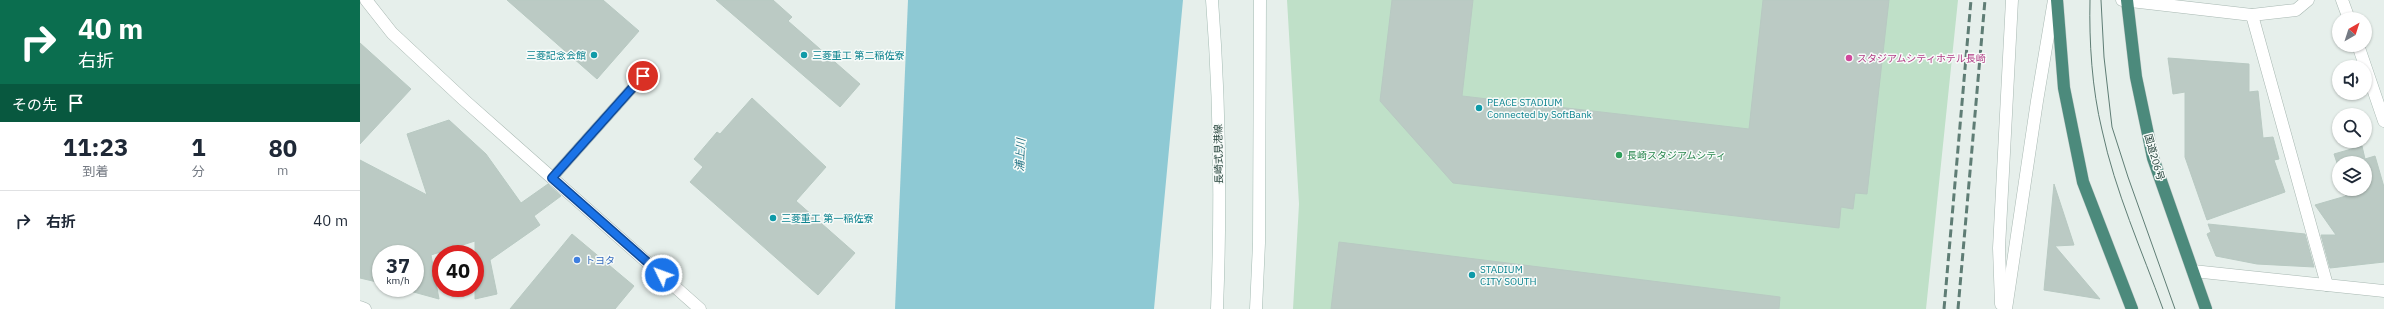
<!DOCTYPE html>
<html lang="ja">
<head>
<meta charset="utf-8">
<style>
	body { margin:0; font-family:"IBM Plex Sans","Noto Sans JP",sans-serif; background:#f2f2f3; color:#1f2937; height:100vh; display:flex; flex-direction:column; font-size:15px; white-space:nowrap }
	* { box-sizing:border-box; margin:0 }
	p { font-size:13px; color:#747a83 }
	.icon { flex:none; width:22px; height:22px; fill:none; stroke:currentColor; stroke-width:2; stroke-linecap:round; stroke-linejoin:round }
	.map { position:relative; flex:1; overflow:hidden }
	.sheet { display:flex; flex-direction:column; background:#fff; width:360px }
	.sheet>* { flex:none }
	.banner { background:#0b6e4f; color:#fff; overflow:hidden }
	.needle { width:26px; rotate:39deg }
	.buttons { position:absolute; left:1972px; top:12px; display:grid; gap:8px }
	.buttons a { display:grid; place-items:center; width:40px; height:40px; border-radius:50%; background:#fff; box-shadow:0 1px 3px #0004; font-size:20px }
	.speed { position:absolute; left:12px; top:245px; display:flex; gap:8px; font-size:20px; font-weight:700; text-align:center }
	.speed>* { display:grid; place-content:center; width:52px; height:52px; border-radius:50%; background:#fff; box-shadow:0 1px 3px #0004; line-height:1 }
	.speed small { font-size:10px; font-weight:400 }
	.speed .limit { border:6px solid #d22; background:#fff; color:#111 }
	.pin { position:absolute; display:grid; place-items:center; width:34px; height:34px; color:#fff; margin:-17px; border:2px solid #fff; border-radius:50%; box-shadow:0 1px 4px #0007 }
	.me { position:absolute; width:44px; margin:-22px; rotate:312deg; stroke-linejoin:round; filter:drop-shadow(0 0 3px #0008) }
	.turn { display:flex; align-items:center; gap:14px; height:84px; padding:0 12px; font-size:18px }
	.turn .icon { width:52px; height:52px; stroke-width:2.5 }
	.turn b { display:block; font-size:28px; line-height:34px }
	.then { display:flex; align-items:center; height:38px; padding:0 12px; background:#0003; gap:8px; font-size:15px }
	.eta { display:flex; justify-content:space-evenly; align-items:center; height:68px; text-align:center }
	.eta b { font-size:24px; font-weight:700; line-height:28px }
	ul { padding:0; list-style:none }
	li { display:flex; align-items:center; gap:12px; height:60px; padding:0 12px; border-top:1px solid #e0e1e3 }
	li div { flex:1 }
	li b { display:block; font-size:15px }
	li em { font-style:normal }
	main { display:flex; flex:1; min-height:0 }
	.map>svg:first-child { display:block }
	.green { fill:#bfe0c8 }
	.water { fill:#8ec9d4 }
	.building { fill:#bbcac4; stroke:#b8c9c2 }
	.lines { fill:none; stroke-linecap:round; stroke-linejoin:round }
	.service-casing { stroke:#a8b8b2; stroke-width:11 }
	.minor-casing { stroke:#a8b8b2; stroke-width:13 }
	.tertiary-casing { stroke:#a8b8b2; stroke-width:13 }
	.secondary-casing { stroke:#a4bbb3; stroke-width:13 }
	.trunk-casing { stroke:#c2cac8; stroke-width:13 }
	.service { stroke:#fff; stroke-width:10 }
	.minor { stroke:#fff; stroke-width:12 }
	.tertiary { stroke:#fff; stroke-width:12 }
	.secondary { stroke:#fff; stroke-width:12 }
	.trunk { stroke:#4c8a7c; stroke-width:12 }
	.tram { stroke:#5f7d75; stroke-width:1 }
	.rail { stroke:#5f7d75; stroke-width:3; stroke-dasharray:8 4; stroke-linecap:butt }
	.route-casing { stroke:#114b97; stroke-width:10 }
	.route { stroke:#1a73e8; stroke-width:7 }
	.culture-dot { fill:#0f9aa8; stroke:#f7fbf9; stroke-width:1.5 }
	.hotel-dot { fill:#d1479c; stroke:#f7fbf9; stroke-width:1.5 }
	.leisure-dot { fill:#2e9e5b; stroke:#f7fbf9; stroke-width:1.5 }
	.shop-dot { fill:#3f7fe0; stroke:#f7fbf9; stroke-width:1.5 }
	.labels { text-anchor:middle; stroke-width:3; stroke-linejoin:round; paint-order:stroke }
	.culture-label { font-size:10px; fill:#0d838f; stroke:#f7fbf9; text-anchor:start }
	.hotel-label { font-size:10px; fill:#b23c85; stroke:#f7fbf9; text-anchor:start }
	.street-label { font-size:10px; fill:#24423a; stroke:#f7fbf9 }
	.leisure-label { font-size:10px; fill:#27864d; stroke:#f7fbf9; text-anchor:start }
	.shop-label { font-size:10px; fill:#366cbe; stroke:#f7fbf9; text-anchor:start }
	.water-label { font-size:11px; font-style:italic; fill:#1c6f80; stroke:#f7fbf9 }
</style>
</head>
<body>
<main>
<section class="sheet">
<div class="banner">
<div class="turn"><svg class="icon" aria-label="right" viewBox="0 0 24 24"><path d="M7 20v-9h11M14 6l5 5-5 5"/></svg><div><b>40 m</b>右折</div></div>
<div class="then">その先<svg class="icon" aria-label="arrive" viewBox="0 0 24 24"><path d="M6 21V4h12l-3 4 3 4H6"/></svg></div>
</div>
<div class="eta">
<div><b>11:23</b><p>到着</p></div>
<div><b>1</b><p>分</p></div>
<div><b>80</b><p>m</p></div>
</div>
<ul>
<li><svg class="icon" aria-label="right" viewBox="0 0 24 24"><path d="M7 20v-9h11M14 6l5 5-5 5"/></svg><div><b>右折</b></div><em>40 m</em></li>
</ul>
</section>
<div class="map">
<svg width="2024" height="309" viewBox="0 0 2024 309">
	<rect width="100%" height="100%" fill="#e6efeb"/>
	<path class="green" d="M927 0H1598L1566 309H933L939 204Z"/>
	<path class="water" d="M548 0H823L794 309H535Z"/>
	<g class="building">
		<path d="M147 0H243L279 31 237 79Z"/>
		<path d="M356 0H413L432 17 428 21 500 84 480 107Z"/>
		<path d="M1032 0H1113L1102 96 1389 129 1403 0H1529L1507 194 1495 193 1493 209 1481 207 1479 228 1093 183 1020 101Z"/>
		<path d="M0 43 51 89 0 144Z"/>
		<path d="M1808 58 1889 64V92L1898 91 1903 138 1913 137 1919 159 1914 160 1925 192 1847 220 1825 157V92L1813 94Z"/>
		<path d="M392 98 466 167 436 201 495 253 458 295 330 182 343 167 334 159 357 132 360 134Z"/>
		<path d="M89 120 126 154 161 203 188 184 201 196 174 216 180 225 130 260 137 294 115 299V241L71 255 79 299 39 288H55V254H21V283L0 278V160L67 195 47 134Z"/>
		<path d="M2002 146 2005 159 2015 156 2024 187V262L1970 268 1961 235H1976L1955 205 1986 196 1985 189H2005V163H1979V169L1974 154Z"/>
		<path d="M1694 184 1714 245 1695 246 1740 299 1684 290Z"/>
		<path d="M1848 224 1945 234 1954 267 1897 264 1856 256 1847 234 1851 232Z"/>
		<path d="M212 234 274 286 255 309H150Z"/>
		<path d="M979 242 1420 297 1419 309H971Z"/>
	</g>
	<g class="lines">
		<defs>
			<path id="service" d="M192 178 283 76"/>
			<g id="minor">
				<path d="M1982 0 1989 19"/>
				<path d="M1892 15 1967 285"/>
				<path d="M1998 45 2024 121"/>
				<path d="M1833 271 2024 291"/>
				<path d="M1641 304 1639 248 1652 0"/>
				<path d="M1646 309 1677 101 1694 0"/>
			</g>
			<g id="tertiary">
				<path d="M6 0 32 33 104 100 340 309"/>
				<path d="M1762 0 1892 15 1936 10 1948 0"/>
				<path d="M0 307 5 309"/>
			</g>
			<g id="secondary">
				<path d="M852 0C860 103 861 206 857 309"/>
				<path d="M896 309 899 243 900 0"/>
			</g>
			<g id="trunk">
				<path d="M1697 0 1704 88 1723 182 1772 309"/>
				<path d="M1767 0 1776 77 1793 158 1846 309"/>
			</g>
		</defs>
		<use href="#service" class="service-casing"/>
		<use href="#minor" class="minor-casing"/>
		<use href="#tertiary" class="tertiary-casing"/>
		<use href="#secondary" class="secondary-casing"/>
		<use href="#trunk" class="trunk-casing"/>
		<use href="#service" class="service"/>
		<use href="#minor" class="minor"/>
		<use href="#tertiary" class="tertiary"/>
		<use href="#secondary" class="secondary"/>
		<use href="#trunk" class="trunk"/>
		<g class="tram">
			<path d="M1730 0C1729 42 1732 89 1742 130 1755 191 1782 251 1803 309"/>
			<path d="M1741 0 1744 57 1752 127 1768 177 1815 309"/>
		</g>
		<g class="rail">
			<path d="M1584 309 1611 0"/>
			<path d="M1598 309 1625 0"/>
		</g>
	</g>
	<g class="lines">
		<defs>
			<path id="route" d="M283 76 192 178 302 275"/>
		</defs>
		<use href="#route" class="route-casing"/>
		<use href="#route" class="route"/>
	</g>
	<g class="culture-dot">
		<circle cx="234" cy="55" r="4"/>
		<circle cx="444" cy="55" r="4"/>
		<circle cx="1119" cy="108" r="4"/>
		<circle cx="413" cy="218" r="4"/>
		<circle cx="1112" cy="275" r="4"/>
	</g>
	<circle class="hotel-dot" cx="1489" cy="58" r="4"/>
	<circle class="leisure-dot" cx="1259" cy="155" r="4"/>
	<circle class="shop-dot" cx="217" cy="260" r="4"/>
	<g class="labels">
		<g class="culture-label">
			<text x="226" y="59" text-anchor="end">三菱記念会館</text>
			<text x="452" y="59">三菱重工 第二稲佐寮</text>
			<text x="1127" y="106">PEACE STADIUM<tspan x="1127" dy="12">Connected by SoftBank</tspan></text>
			<text x="421" y="222">三菱重工 第一稲佐寮</text>
			<text x="1120" y="273">STADIUM<tspan x="1120" dy="12">CITY SOUTH</tspan></text>
		</g>
		<g class="hotel-label">
			<text x="1497" y="62">スタジアムシティホテル長崎</text>
		</g>
		<g class="street-label">
			<text transform="translate(858 154) rotate(-91)" y="4">長崎式見港線</text>
			<text transform="translate(1795 157) rotate(74)" y="4">国道206号</text>
		</g>
		<g class="leisure-label">
			<text x="1267" y="159">長崎スタジアムシティ</text>
		</g>
		<g class="shop-label">
			<text x="225" y="264">トヨタ</text>
		</g>
		<g class="water-label">
			<text transform="translate(660 155) rotate(-87)" y="4">浦上川</text>
		</g>
	</g>
</svg>
<div class="buttons">
<a><svg class="needle" viewBox="-14 -14 28 28"><path d="M0-13l5 13h-10z" fill="#e53935"/><path d="M0 13l5-13h-10z" fill="#747a83"/></svg></a>
<a><svg class="icon" aria-label="sound" viewBox="0 0 24 24"><path d="M4 9h4l5-4v14l-5-4H4zM17 9q2 3 0 6"/></svg></a>
<a><svg class="icon" aria-label="search" viewBox="0 0 24 24"><circle cx="10" cy="10" r="6"/><path d="M15 15l6 6"/></svg></a>
<a><svg class="icon" aria-label="layers" viewBox="0 0 24 24"><path d="M12 4l9 5-9 5-9-5zM3 14l9 5 9-5"/></svg></a>
</div>
<div class="speed"><div>37<small>km/h</small></div><div class="limit">40</div></div>
<div class="pin" style="left:283px;top:76px;background:#d93025"><svg class="icon" aria-label="arrive" viewBox="0 0 24 24"><path d="M6 21V4h12l-3 4 3 4H6"/></svg></div>
<svg class="me" style="left:302px;top:275px" viewBox="-20 -20 40 40"><circle r="17" fill="#1a73e8" stroke="#fff" stroke-width="3"/><path d="M0-11L8 9 0 5-8 9z" fill="#fff"/></svg>
</div>
</main>
</body>
</html>
